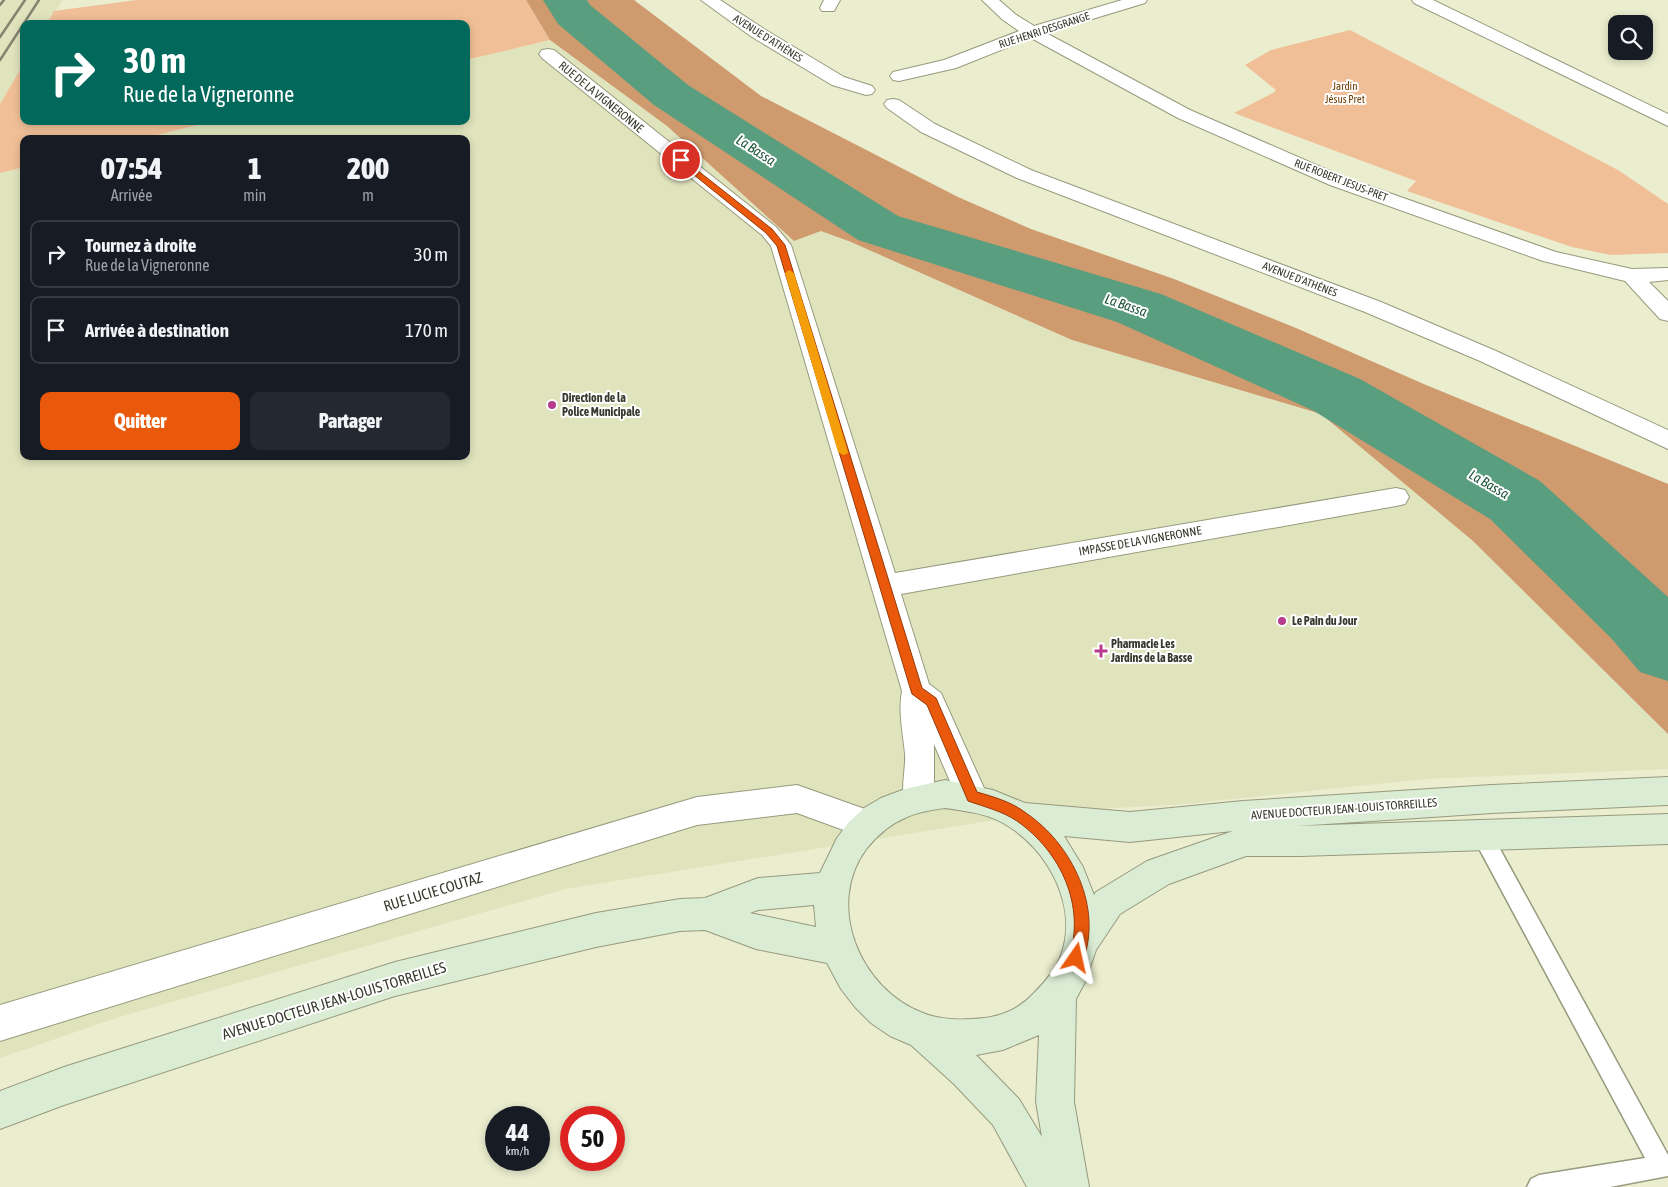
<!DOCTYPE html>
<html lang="fr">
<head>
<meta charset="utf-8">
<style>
	body { margin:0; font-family:"Asap Condensed",sans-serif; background:#242831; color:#f1f3f6; height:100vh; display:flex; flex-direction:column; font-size:19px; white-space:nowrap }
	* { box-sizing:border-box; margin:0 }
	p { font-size:16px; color:#9ea1a6 }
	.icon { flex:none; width:28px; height:28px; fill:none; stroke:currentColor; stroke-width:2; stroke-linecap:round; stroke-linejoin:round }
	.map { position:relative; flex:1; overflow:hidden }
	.sheet { position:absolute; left:20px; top:135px; width:450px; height:325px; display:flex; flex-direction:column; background:#171b24; border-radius:10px; box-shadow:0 2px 8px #0003 }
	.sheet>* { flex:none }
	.banner { position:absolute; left:20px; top:20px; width:450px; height:105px; border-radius:10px; box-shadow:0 2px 8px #0003; background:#00695c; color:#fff; overflow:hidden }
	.buttons { position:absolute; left:1608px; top:15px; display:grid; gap:10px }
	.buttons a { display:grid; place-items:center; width:45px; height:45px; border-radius:10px; background:#171b24; box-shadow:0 2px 8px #0003; font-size:25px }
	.speed { position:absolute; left:485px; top:1106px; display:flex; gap:10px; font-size:25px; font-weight:700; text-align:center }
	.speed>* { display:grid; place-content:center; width:65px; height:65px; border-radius:50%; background:#171b24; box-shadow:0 2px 8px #0003; line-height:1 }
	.speed small { font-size:12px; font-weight:400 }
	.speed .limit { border:8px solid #d22; background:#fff; color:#111 }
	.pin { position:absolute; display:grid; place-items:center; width:42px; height:42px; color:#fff; margin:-21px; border:2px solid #fff; border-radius:50%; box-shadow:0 1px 5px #0007 }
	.me { position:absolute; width:55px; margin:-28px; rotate:11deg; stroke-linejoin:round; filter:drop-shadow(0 0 4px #0008) }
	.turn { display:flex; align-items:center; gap:18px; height:105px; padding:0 20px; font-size:22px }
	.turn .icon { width:65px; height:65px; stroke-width:2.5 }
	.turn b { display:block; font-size:35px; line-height:42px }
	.eta { display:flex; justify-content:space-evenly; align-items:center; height:85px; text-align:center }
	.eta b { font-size:30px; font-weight:800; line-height:35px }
	.button { display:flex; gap:10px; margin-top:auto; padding:10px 20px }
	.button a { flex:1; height:58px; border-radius:10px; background:#ea580c; color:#fff; font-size:20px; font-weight:800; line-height:58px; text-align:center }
	.button a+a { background:#242831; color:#f1f3f6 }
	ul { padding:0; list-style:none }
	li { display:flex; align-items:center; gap:15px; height:68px; margin:0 10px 8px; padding:0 10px; border:2px solid #363941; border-radius:10px }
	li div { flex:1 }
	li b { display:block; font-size:19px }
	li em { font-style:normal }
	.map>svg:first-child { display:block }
	.built { fill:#e0e4bd }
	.green { fill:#f0bf97 }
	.forest { fill:#ce9a6e }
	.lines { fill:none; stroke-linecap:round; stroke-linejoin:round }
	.river { fill:#599e7e; fill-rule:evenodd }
	.lane-casing { stroke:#979a7d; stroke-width:3 }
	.street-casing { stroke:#979a7d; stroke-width:2 }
	.secondary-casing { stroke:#979a7d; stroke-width:2 }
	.lane { fill:#fff; fill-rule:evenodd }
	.street { fill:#fff; fill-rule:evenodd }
	.secondary { fill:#daecd3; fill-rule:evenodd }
	.rail { stroke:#828470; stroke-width:2.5 }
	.route { fill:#ea580c; stroke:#983908 }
	.slow { fill:#f59e0b }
	.poi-dot { fill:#b83c8d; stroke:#fff; stroke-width:2 }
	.labels { text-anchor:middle; stroke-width:4; stroke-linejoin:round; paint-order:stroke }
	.far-street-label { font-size:11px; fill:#38392d; stroke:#fff }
	.far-park-label { font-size:11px; fill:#6d3c03; stroke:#fff }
	.street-label { font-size:12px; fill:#38392d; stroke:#fff }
	.poi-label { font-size:12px; font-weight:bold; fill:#38392d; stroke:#fff; text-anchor:start }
	.water-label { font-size:14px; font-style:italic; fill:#1d543d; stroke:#fff }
	.near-street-label { font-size:15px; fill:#38392d; stroke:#fff }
</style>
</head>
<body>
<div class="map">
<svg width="1668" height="1187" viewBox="0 0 1668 1187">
	<rect width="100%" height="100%" fill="#eaedce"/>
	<g class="built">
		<path d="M0 0H63L47 24H24V63L0 104Z"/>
		<path d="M550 40 667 126 794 241 821 231 851 242 1072 340 1321 414 1473 541 1668 734V769L1426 779 1174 805 1051 811 565 889 116 1018 0 1058V173L24 167V456H466V139H142L214 121H466V60Z"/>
	</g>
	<g class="green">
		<path d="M137 0H526L550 40 466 60V24H47L54 11Z"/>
		<path d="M1350 30 1618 170 1668 204V253L1611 255 1572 247 1407 191 1416 181 1234 113 1273 93 1276 90 1245 65 1271 50Z"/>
		<path d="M24 63V121H214L141 139H24V167L0 173V104Z"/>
	</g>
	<path class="forest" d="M526 0H634L761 96 958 197 1031 229 1174 279 1296 328 1426 385 1668 484V734L1473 541 1321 414 1072 340 851 242 821 231 794 241 667 126 550 40Z"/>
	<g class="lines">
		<path class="river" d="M543 0H587L590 5 688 85 898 216 1161 294 1360 379 1540 481 1668 597V681L1640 672 1611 638 1490 519 1314 411 1117 322 858 240 654 105 558 24Z"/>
		<defs>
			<path id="lane" d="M1482 826 1489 829 1668 1155V1176L1610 1187H1527L1531 1179 1539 1175 1645 1158 1475 841 1472 835 1475 829Z"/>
			<g id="street">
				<path d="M701 0H720L764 29 844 77 872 86 875 90 872 94 866 95 832 85 752 37Z"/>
				<path d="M824 0H840L834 11H822L820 8Z"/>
				<path d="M982 0H999L1015 14 1034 26 1122 0H1147L1145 3 1046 33 1190 110 1344 177 1556 252 1632 269 1668 268V280L1649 282 1668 301V321L1660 319 1625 281 1543 261 1330 185 1178 118 1031 38 956 68 899 81 893 80 890 76 893 72 944 60 1019 31 1003 20Z"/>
				<path d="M1412 0H1433L1668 114V126L1414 3Z"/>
				<path d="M548 49 554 50 776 227 791 245 895 573 1396 488 1405 490 1409 497 1405 504 1396 506 901 594 929 684 941 693 988 797 983 807 972 811 961 807 934 744V798L929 808 918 812 907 808C899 791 906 772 905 754 903 732 898 712 902 691L771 246 762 235 542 58 539 54 542 50Z"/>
				<path d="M893 99 899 100 935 124 1031 170 1381 302 1496 351 1668 430V449L1480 361 1365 312 1017 178 921 132 887 108 884 104 887 100Z"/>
				<path d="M797 785 879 814 884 824 879 834 868 839 797 813 697 825 0 1041V1005L697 797Z"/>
			</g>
			<path id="secondary" d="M1668 777V805L1492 813 1296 826 1668 814V844L1300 856H1246L1169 884 1120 914 1096 950 1085 982 1076 999 1074 1102 1089 1187H1027L993 1125 954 1084 911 1045 890 1036 871 1023 855 1007 841 989 827 963 756 949 705 930 680 931 596 947 395 996 64 1105 0 1129V1091L64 1067 395 962 596 913 680 899 705 898 758 878 820 873 837 838 849 822 864 808 881 798 905 789 945 780 993 790 1025 803 1130 812 1243 801 1492 785ZM945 808C965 811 985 813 1003 823 1048 848 1080 907 1060 958 1054 972 1043 984 1033 994 1016 1012 996 1018 972 1019 957 1020 937 1019 923 1013 860 989 824 905 867 848 877 836 890 824 905 818 917 812 932 810 945 808ZM1233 831 1147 861 1096 892 1094 895 1083 867 1064 836 1130 842ZM814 905 816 927 750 913 758 910ZM1039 1035 1036 1102 1042 1137 1019 1099 976 1055 1003 1050Z"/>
		</defs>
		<use href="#lane" class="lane-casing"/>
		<use href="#street" class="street-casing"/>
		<use href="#secondary" class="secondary-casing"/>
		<use href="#lane" class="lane"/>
		<use href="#street" class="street"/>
		<use href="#secondary" class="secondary"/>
		<g class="rail">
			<path d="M0 5 4 0"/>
			<path d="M0 37 25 0"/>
			<path d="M0 60 39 0"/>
		</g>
	</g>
	<path class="route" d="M678 159H683L772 229 785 245 922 688 936 698 977 792C994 797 1012 802 1026 813 1072 844 1104 909 1082 963L1076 965 1071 963 1069 958C1086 906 1061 852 1017 821 1002 811 985 807 968 801L927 705 912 694 911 691 777 246 766 233 678 162Z"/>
	<path class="slow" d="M789 270 794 273 848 452 847 454 843 455 838 452 785 273Z"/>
	<g class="poi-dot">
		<circle cx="552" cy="405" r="5"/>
		<circle cx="1282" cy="621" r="5"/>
		<path d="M1098.5 643.5h5v5h5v5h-5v5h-5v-5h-5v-5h5z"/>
	</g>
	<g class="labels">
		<g class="far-street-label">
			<text transform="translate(1044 30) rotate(-18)" y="4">RUE HENRI DESGRANGE</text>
			<text transform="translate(768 38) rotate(32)" y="4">AVENUE D'ATHÈNES</text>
			<text transform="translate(1341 180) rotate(21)" y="4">RUE ROBERT JESUS-PRET</text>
			<text transform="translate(1300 279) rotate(21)" y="4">AVENUE D'ATHÈNES</text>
		</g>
		<g class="far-park-label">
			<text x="1345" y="90">Jardin<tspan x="1345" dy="13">Jésus Pret</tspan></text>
		</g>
		<g class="street-label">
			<text transform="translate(601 97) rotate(39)" y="4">RUE DE LA VIGNERONNE</text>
			<text transform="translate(1140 541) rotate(-10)" y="4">IMPASSE DE LA VIGNERONNE</text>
			<text transform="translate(1344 809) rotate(-4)" y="4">AVENUE DOCTEUR JEAN-LOUIS TORREILLES</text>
		</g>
		<g class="poi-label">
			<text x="562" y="402">Direction de la<tspan x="562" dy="14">Police Municipale</tspan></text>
			<text x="1292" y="625">Le Pain du Jour</text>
			<text x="1111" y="648">Pharmacie Les<tspan x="1111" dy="14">Jardins de la Basse</tspan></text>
		</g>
		<g class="water-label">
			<text transform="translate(756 150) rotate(33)" y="5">La Bassa</text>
			<text transform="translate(1126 305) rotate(19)" y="5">La Bassa</text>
			<text transform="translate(1489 484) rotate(30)" y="5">La Bassa</text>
		</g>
		<g class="near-street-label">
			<text transform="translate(433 892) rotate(-17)" y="5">RUE LUCIE COUTAZ</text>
			<text transform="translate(334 1001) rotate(-17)" y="5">AVENUE DOCTEUR JEAN-LOUIS TORREILLES</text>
		</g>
	</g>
</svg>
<div class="buttons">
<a><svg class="icon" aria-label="search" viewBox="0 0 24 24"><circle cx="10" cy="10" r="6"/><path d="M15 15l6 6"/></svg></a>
</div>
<div class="speed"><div>44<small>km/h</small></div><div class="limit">50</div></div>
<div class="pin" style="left:681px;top:160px;background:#d93025"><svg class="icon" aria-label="arrive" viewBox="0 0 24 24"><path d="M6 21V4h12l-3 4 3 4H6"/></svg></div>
<svg class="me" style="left:1076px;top:958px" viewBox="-20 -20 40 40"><path d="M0-17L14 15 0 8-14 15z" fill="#ea580c" stroke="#fff" stroke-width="4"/></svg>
<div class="banner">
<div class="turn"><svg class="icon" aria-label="right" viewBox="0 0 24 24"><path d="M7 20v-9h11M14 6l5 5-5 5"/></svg><div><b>30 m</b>Rue de la Vigneronne</div></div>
</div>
<section class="sheet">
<div class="eta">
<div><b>07:54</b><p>Arrivée</p></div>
<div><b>1</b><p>min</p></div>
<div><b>200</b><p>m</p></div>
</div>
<ul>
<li><svg class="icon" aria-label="right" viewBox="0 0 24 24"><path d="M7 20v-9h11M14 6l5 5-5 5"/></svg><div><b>Tournez à droite</b><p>Rue de la Vigneronne</p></div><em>30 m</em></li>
<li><svg class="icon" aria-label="arrive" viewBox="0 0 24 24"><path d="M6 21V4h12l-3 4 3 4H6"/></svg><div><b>Arrivée à destination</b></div><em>170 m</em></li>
</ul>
<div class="button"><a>Quitter</a><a>Partager</a></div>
</section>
</div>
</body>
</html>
